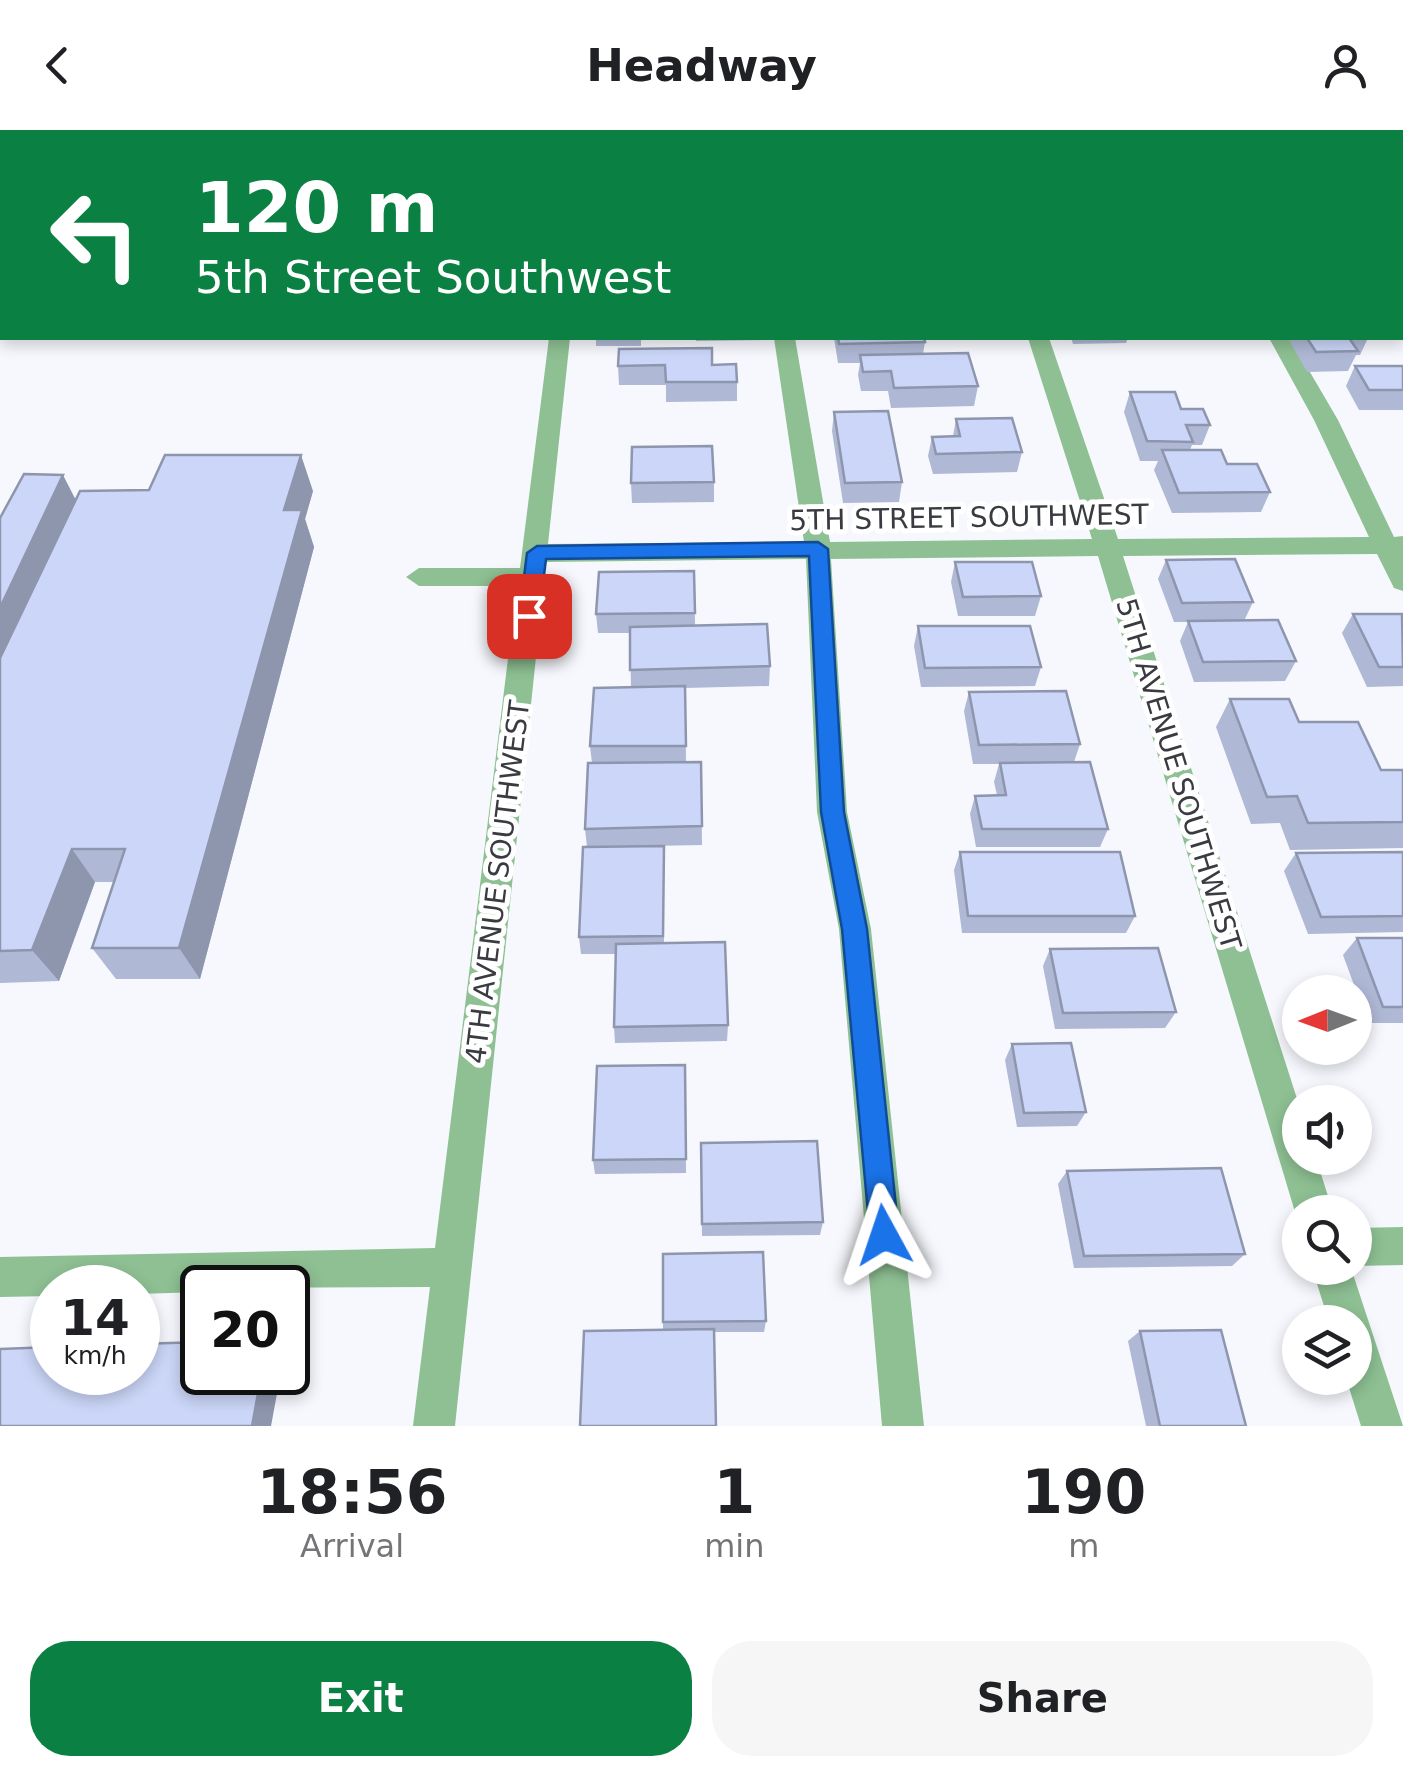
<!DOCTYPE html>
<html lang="en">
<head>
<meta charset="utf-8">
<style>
	body { margin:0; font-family:"DejaVu Sans",sans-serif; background:#f6f6f6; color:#202124; height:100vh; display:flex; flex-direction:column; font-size:38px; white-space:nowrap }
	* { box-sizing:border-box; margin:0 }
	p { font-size:32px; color:#757577 }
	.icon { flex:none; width:55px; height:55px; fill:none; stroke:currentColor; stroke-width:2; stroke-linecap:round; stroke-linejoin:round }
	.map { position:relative; height:1296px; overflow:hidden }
	.drawer { display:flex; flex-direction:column; background:#fff; flex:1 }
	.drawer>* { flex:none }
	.guide { position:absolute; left:0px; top:0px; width:1405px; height:210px; box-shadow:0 5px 15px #0003; background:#0b8043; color:#fff; overflow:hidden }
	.needle { width:65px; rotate:269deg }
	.controls { position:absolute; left:1282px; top:845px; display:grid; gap:20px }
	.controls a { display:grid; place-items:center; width:90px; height:90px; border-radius:50%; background:#fff; box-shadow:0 5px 15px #0003; font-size:50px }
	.speed { position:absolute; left:30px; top:1135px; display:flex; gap:20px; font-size:50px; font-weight:700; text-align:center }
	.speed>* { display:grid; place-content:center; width:130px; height:130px; border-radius:50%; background:#fff; box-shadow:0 5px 15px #0003; line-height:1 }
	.speed small { font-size:25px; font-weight:400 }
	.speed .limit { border:5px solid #111; border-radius:15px; background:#fff; color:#111 }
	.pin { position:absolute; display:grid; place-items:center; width:85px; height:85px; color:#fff; margin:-42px; border-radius:20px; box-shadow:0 5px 15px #0006 }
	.me { position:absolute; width:110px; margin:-55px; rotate:355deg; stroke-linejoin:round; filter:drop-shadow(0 0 8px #0008) }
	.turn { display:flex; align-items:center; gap:35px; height:210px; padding:0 30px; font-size:45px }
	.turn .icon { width:130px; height:130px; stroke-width:2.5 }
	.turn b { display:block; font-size:70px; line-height:85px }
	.eta { display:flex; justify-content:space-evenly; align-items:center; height:170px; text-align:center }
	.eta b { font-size:60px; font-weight:700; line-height:70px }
	.primary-button { display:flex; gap:20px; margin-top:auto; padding:20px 30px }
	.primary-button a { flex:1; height:115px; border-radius:40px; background:#0b8043; color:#fff; font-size:40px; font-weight:700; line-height:115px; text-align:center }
	.primary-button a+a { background:#f6f6f6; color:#202124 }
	header { display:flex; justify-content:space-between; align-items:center; height:130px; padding:0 30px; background:#fff; font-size:45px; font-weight:700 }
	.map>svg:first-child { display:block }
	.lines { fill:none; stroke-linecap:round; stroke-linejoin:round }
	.minor { fill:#8ec093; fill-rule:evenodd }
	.wall { fill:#afb8d5 }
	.shaded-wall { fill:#8e96ae }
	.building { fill:#cbd6f8; stroke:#8e96ae; stroke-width:2.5 }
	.route { fill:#1a73e8; stroke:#114b97; stroke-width:2.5 }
	.labels { text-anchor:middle; stroke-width:10; stroke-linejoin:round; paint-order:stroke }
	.street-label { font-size:28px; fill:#393b40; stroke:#fff }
</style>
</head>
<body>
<header><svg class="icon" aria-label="back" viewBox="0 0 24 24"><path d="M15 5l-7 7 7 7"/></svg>Headway<svg class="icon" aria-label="person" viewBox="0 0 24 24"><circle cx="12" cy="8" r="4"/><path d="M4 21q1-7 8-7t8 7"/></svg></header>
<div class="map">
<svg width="1403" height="1296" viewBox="0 0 1403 1296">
	<rect width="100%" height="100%" fill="#f6f8fd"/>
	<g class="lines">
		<g class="minor">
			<path d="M565 0H583L584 2H567Z"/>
			<path d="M963 0H981L982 2H965Z"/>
			<path d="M1155 0H1173L1174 2H1157Z"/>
			<path d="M1363 0H1381L1383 2H1365Z"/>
			<rect x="1402" y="37" width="1" height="12"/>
			<rect x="1402" y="129" width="1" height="12"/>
			<rect x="0" y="136" width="2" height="12"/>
			<path d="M549 208H570L548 414 804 412 774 208H795L830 412 1092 409 1028 208H1049L1118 409 1369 407 1314 290 1269 208H1290L1338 290 1394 407 1403 406V461L1394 458 1377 424 1123 426 1300 978V1028H1316L1333 1082H1300V1094L1295 1082 1098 426 831 429 847 682 871 799 924 1296H882L839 799 817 682 806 429 546 432 455 1296H413L430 1157 202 1158V1162L138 1164V1158H52V1166L0 1167V1127L435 1118 517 456H419L406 447 419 438H520Z"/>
			<path d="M1403 1097V1135L1355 1136V1098Z"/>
			<path d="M1312 1138H1351L1403 1296H1361L1346 1248H1355V1192H1329Z"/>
		</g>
	</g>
	<g class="wall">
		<path d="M269 0H305L304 2H270Z"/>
		<rect x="596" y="208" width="45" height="8"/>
		<path d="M696 208H770V210L696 211Z"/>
		<path d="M834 208H924L925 212 923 224 978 256 974 276 891 278 888 261H861L858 245 860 233H838Z"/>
		<path d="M1071 208H1128L1126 213 1073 214Z"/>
		<path d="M1288 208H1368L1360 225H1356L1348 241 1307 242Z"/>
		<path d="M712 235 737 252V271L666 272V255H619L618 236Z"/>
		<path d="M1355 236H1403V280H1359L1346 256Z"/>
		<path d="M1130 262 1181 279 1210 295 1202 315H1192L1190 320 1227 334 1270 362 1261 382 1172 383 1154 340 1158 331H1140L1124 282Z"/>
		<path d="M834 282 902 352 899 372 843 373 832 301Z"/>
		<path d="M956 289 1022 322 1017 342 933 344 928 326 932 307 953 306Z"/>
		<path d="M714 352V372L632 373 631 353Z"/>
		<path d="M313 361 305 389 314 417 200 849H116L92 818 114 752H95L59 851 0 853V388L76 369Z"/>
		<path d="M1166 430 1253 472 1244 491 1296 531 1285 551 1194 552 1180 511 1188 492H1174L1158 449Z"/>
		<path d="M955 432 1041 466 1035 486H958L951 452Z"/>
		<path d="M694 441 695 495 770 536 769 556 685 558 686 632H701L702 715 597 717 664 716V813L728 895 727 911 615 913 614 897 616 824H581L579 807 587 717 585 699 592 633 590 616 631 557 630 503H598L596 484Z"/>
		<path d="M1353 484 1403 486V556L1367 557 1342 503Z"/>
		<path d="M918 496 1041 537 1035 556 921 557 914 516Z"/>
		<path d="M969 562 1080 614 1074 632 1108 699 1100 717H976L970 684 975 666 997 665 994 652 999 634H973L964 581Z"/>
		<path d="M1230 569 1299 592 1381 640H1403V718L1290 720 1280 693 1251 694 1216 597Z"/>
		<path d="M960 722 1135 786 1126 803H962L954 740Z"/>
		<path d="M1403 722V802L1308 804 1284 741 1296 723Z"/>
		<path d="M1357 808H1403V893H1368L1343 825Z"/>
		<path d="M1050 819 1176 882 1165 898 1055 899 1043 836Z"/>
		<path d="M1012 914 1086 982 1077 996 1017 997 1005 930Z"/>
		<path d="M685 935 686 1043 595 1044 593 1030Z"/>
		<path d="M701 1013 823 1092 820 1105 702 1106Z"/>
		<path d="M1067 1041 1245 1124 1232 1136 1074 1138 1058 1054Z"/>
		<path d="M766 1191 764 1202H714L663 1200V1192Z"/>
		<path d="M1140 1201 1246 1296H1146L1128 1211Z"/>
	</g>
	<g class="shaded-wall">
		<path d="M301 325 313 361 305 389 314 417 200 849 179 818 284 380Z"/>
		<path d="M63 345 82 382 0 564V478Z"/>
		<path d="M72 719 95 752 59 851 32 820Z"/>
		<path d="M262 1242H281L271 1296H252Z"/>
	</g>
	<g class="building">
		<path d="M82 0H161L160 2H81Z"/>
		<path d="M385 0H440L439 2 384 1Z"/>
		<rect x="451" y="0" width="67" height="2"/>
		<path d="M901 0H935L936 2H902Z"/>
		<path d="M1199 0H1238L1240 2H1200Z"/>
		<path d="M838 208H924L925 212 839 214Z"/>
		<path d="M1307 208H1349L1358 221 1316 222Z"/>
		<path d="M712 218V235L736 234 737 252H666L665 235 618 236 619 219Z"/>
		<path d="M968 223 978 256 894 258 891 241 863 242 860 225Z"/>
		<path d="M1355 236H1403V260H1369Z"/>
		<path d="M1130 262H1175L1181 279H1203L1210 295H1186L1193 312 1147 311Z"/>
		<path d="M888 281 902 352 845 353 834 282Z"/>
		<path d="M1012 288 1022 322 936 324 932 307 960 306 956 289Z"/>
		<path d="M712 316 714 352 631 353 632 317Z"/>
		<path d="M1162 320H1221L1227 334H1257L1270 362 1179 363Z"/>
		<path d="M165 325H301L284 380H302L179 818H92L125 719H72L32 820 0 821V528L80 361 149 360Z"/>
		<path d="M24 344 63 345 0 478V388Z"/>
		<path d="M1235 429 1253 472 1182 473 1166 430Z"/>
		<path d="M955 432H1032L1041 466 963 467Z"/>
		<path d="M694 441 695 483 596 484 599 442Z"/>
		<path d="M1353 484H1402L1403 537H1379Z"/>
		<path d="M1278 490 1296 531 1203 532 1188 491Z"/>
		<path d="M767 494 770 536 630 540V497Z"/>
		<path d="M918 496H1030L1041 537 925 538Z"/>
		<path d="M685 556 686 616H590L594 558Z"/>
		<path d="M1066 561 1080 614 979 615 969 562Z"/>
		<path d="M1230 569H1289L1299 592H1358L1381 640H1403V692L1308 693 1297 666 1267 667Z"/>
		<path d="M701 632 702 696 585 699 588 633Z"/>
		<path d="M1090 632 1108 699H982L975 666 1006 665 1000 633Z"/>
		<path d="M664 716 663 806 579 807 583 717Z"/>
		<path d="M960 722H1120L1135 786H968Z"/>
		<path d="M1403 722V786L1321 787 1296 723Z"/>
		<path d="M1357 808H1403V877H1383Z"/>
		<path d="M725 812 728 895 614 897 616 814Z"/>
		<path d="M1158 818 1176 882 1063 883 1050 819Z"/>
		<path d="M1071 913 1086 982 1024 983 1012 914Z"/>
		<path d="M685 935 686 1029 593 1030 597 936Z"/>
		<path d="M817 1011 823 1092 702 1094 701 1013Z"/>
		<path d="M1221 1038 1245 1124 1084 1126 1067 1041Z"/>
		<path d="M763 1122 766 1191 663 1192V1124Z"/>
		<path d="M714 1199 716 1296H580L584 1201Z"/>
		<path d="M1221 1200 1246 1296H1160L1140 1201Z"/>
		<path d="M202 1212V1242H262L252 1296H0V1219L52 1217V1242H138V1214Z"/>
	</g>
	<path class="route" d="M818 412 828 419 844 682 867 799 899 1105 895 1115 884 1119 874 1115 870 1105 842 799 821 682 809 426 546 429 539 486 529 493 519 486 527 423 537 416Z"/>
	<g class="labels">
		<g class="street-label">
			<text transform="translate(969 387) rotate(-1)" y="10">5TH STREET SOUTHWEST</text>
			<text transform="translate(1179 644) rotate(73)" y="10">5TH AVENUE SOUTHWEST</text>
			<text transform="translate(497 752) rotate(-83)" y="10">4TH AVENUE SOUTHWEST</text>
		</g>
	</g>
</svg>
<div class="controls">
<a><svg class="needle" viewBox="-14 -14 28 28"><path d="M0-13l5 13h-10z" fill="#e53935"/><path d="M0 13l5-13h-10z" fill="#757577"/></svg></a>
<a><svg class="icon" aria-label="sound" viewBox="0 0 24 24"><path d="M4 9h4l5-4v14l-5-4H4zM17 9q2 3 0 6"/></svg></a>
<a><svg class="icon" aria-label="search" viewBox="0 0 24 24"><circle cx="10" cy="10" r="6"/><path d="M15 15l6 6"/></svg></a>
<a><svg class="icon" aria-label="layers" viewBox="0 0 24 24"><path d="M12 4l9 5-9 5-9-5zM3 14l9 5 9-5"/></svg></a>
</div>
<div class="speed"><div>14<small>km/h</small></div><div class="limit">20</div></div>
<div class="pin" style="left:529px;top:486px;background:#d93025"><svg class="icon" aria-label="arrive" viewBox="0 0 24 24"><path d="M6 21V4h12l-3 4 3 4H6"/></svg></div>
<svg class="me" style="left:884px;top:1105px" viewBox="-20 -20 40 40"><path d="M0-17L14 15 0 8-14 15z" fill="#1a73e8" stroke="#fff" stroke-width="4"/></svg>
<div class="guide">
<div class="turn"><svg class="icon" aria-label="left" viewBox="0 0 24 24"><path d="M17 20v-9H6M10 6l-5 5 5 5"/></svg><div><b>120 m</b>5th Street Southwest</div></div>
</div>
</div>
<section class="drawer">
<div class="eta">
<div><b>18:56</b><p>Arrival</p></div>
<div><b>1</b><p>min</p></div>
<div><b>190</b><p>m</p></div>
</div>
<div class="primary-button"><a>Exit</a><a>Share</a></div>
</section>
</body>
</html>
